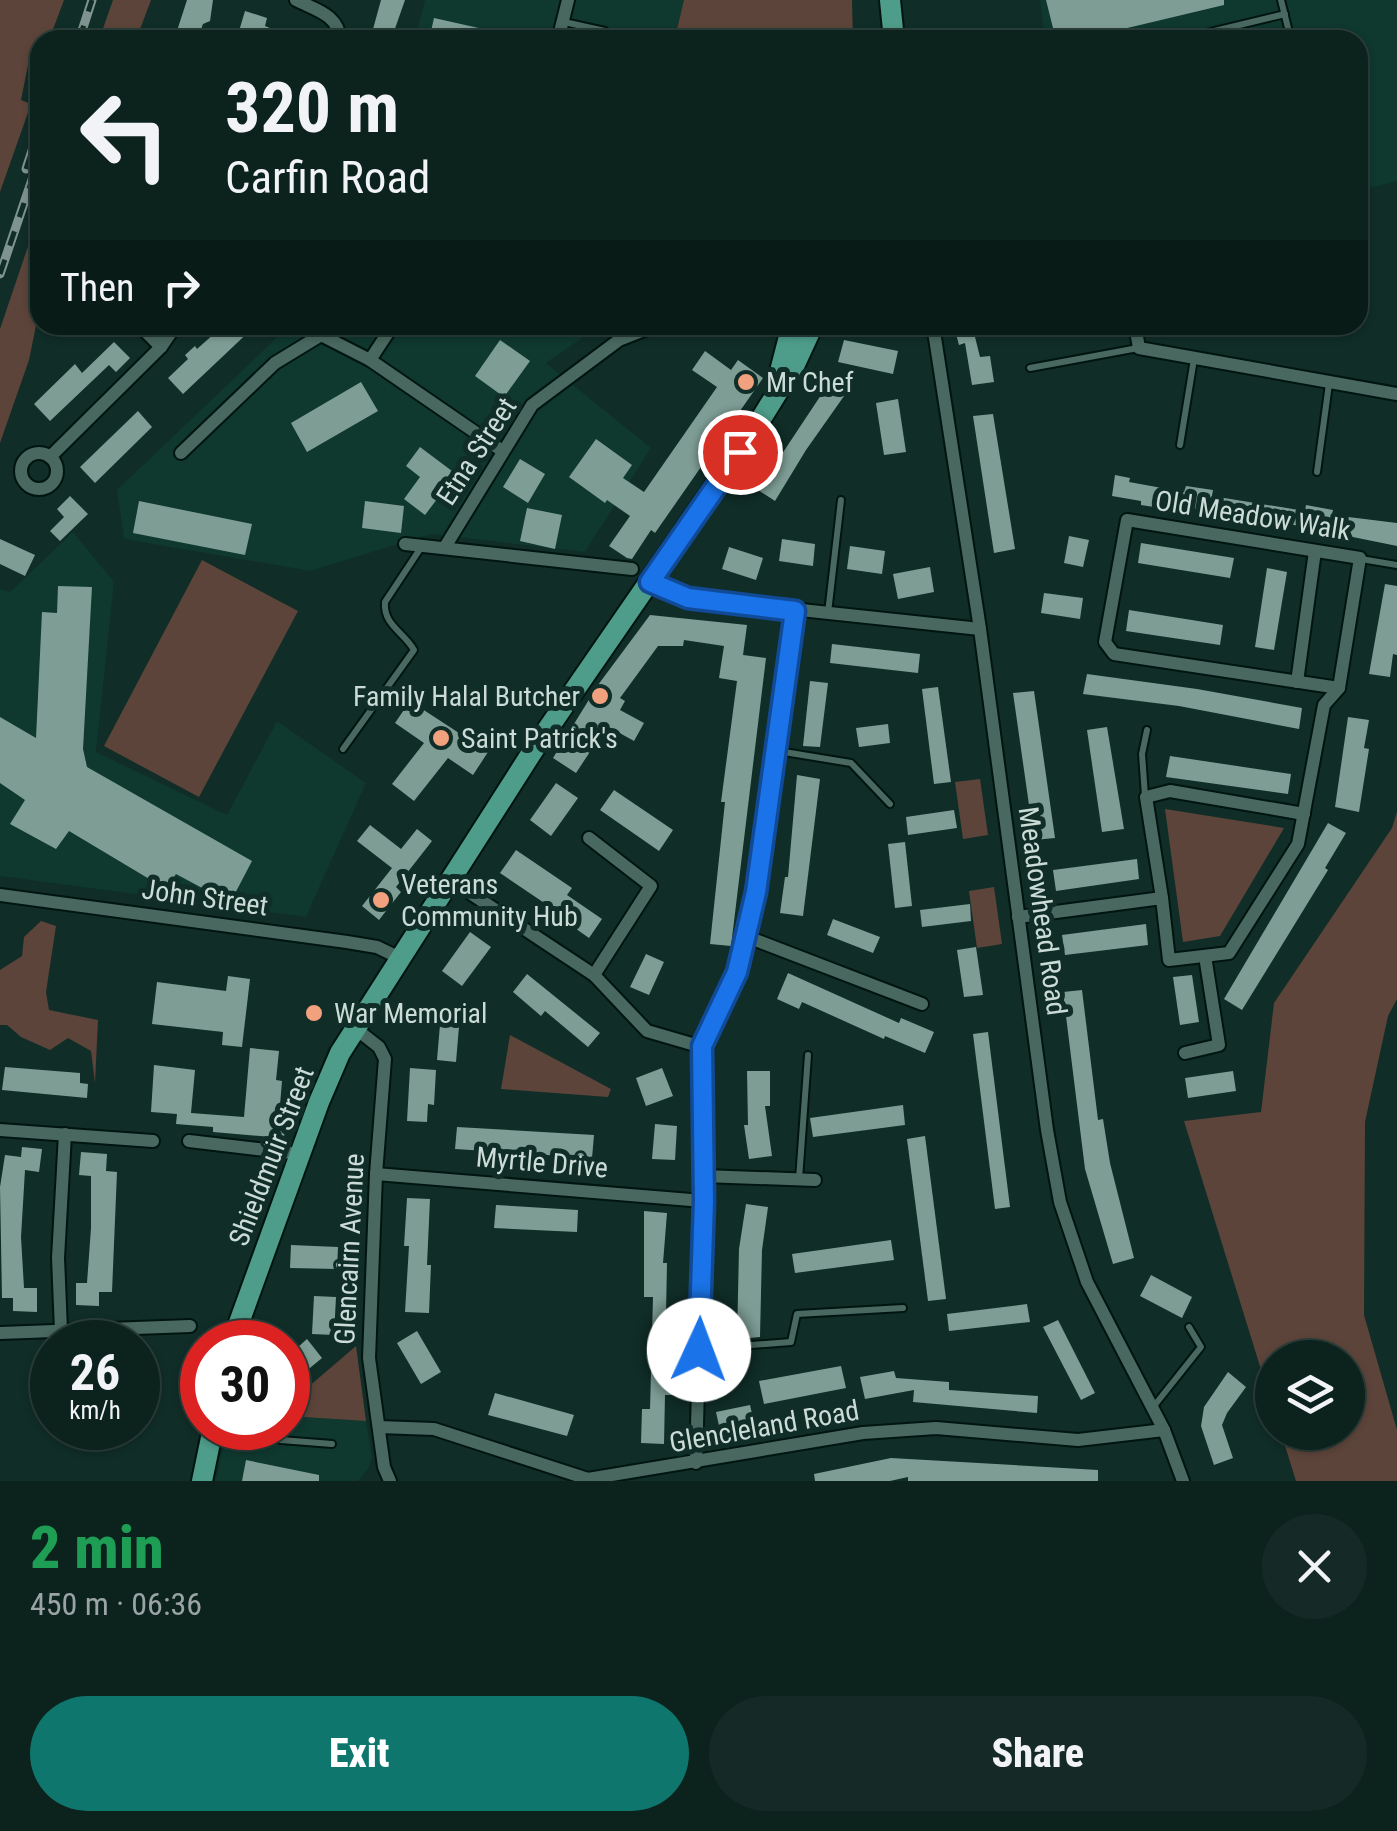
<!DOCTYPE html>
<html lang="en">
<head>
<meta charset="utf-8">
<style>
	body { margin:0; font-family:"Roboto Condensed",sans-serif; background:#152a26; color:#f1f3f6; height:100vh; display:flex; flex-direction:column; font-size:38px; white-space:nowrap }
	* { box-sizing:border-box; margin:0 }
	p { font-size:32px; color:#9aa4a4 }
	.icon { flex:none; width:55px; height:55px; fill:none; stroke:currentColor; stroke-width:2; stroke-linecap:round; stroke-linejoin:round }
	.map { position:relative; height:1481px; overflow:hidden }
	.sheet { display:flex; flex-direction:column; background:#0c221d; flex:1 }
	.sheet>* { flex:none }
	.top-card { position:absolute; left:30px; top:30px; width:1338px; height:305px; border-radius:30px; box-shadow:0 2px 8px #0004,0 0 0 2px #2c3f3b; background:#0c221d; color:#f1f3f6; overflow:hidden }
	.fabs { position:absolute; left:1255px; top:1340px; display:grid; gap:20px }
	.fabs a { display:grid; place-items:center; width:110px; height:110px; border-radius:50%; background:#0c221d; box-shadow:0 2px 8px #0004,0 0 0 2px #2c3f3b; font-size:50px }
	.speed { position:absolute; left:30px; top:1320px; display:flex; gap:20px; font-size:50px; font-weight:700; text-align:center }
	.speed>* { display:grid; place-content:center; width:130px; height:130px; border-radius:50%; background:#0c221d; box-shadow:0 2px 8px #0004,0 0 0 2px #2c3f3b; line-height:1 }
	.speed small { font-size:25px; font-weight:400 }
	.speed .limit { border:15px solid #d22; background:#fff; color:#111 }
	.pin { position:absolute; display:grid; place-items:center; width:85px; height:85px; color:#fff; margin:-42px; border:5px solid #fff; border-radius:50%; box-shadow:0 2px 10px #0007 }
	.me { position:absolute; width:110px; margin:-55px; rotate:2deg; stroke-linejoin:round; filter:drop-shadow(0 0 8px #0008) }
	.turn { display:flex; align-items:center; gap:35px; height:210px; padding:0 30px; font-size:45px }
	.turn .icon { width:130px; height:130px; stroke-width:2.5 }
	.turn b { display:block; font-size:70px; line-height:85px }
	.then { display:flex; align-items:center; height:95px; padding:0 30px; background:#0003; gap:20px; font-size:38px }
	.round { display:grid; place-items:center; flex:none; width:105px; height:105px; border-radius:52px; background:#152a26 }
	.overview { display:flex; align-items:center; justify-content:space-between; height:170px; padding:0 30px }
	h1 { font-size:60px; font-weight:800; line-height:75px; color:#1e9e55 }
	.cta { display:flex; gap:20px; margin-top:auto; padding:20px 30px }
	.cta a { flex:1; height:115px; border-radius:60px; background:#0f766e; color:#fff; font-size:40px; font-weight:800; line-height:115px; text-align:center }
	.cta a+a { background:#152a26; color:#f1f3f6 }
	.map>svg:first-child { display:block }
	.built { fill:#0f382f }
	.green { fill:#5c443a }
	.building { fill:#7e9e95 }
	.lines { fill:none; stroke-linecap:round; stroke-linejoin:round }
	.lane-casing { stroke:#001510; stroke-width:10 }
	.street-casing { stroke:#001510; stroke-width:16 }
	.primary-casing { stroke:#001510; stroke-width:24 }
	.lane { stroke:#49685f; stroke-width:6 }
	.street { stroke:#49685f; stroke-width:12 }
	.primary { stroke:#4e9d8a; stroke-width:20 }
	.rail-casing { stroke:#7f948f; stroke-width:9 }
	.rail { stroke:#102d27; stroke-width:5; stroke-dasharray:15; stroke-linecap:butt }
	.route-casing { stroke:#114b97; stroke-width:25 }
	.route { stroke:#1a73e8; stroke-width:18 }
	.poi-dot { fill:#f1a17d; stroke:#102d27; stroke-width:4 }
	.labels { text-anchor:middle; stroke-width:10; stroke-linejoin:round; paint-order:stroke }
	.poi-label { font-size:28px; fill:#cbdbd6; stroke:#102d27; text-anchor:start }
	.street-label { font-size:28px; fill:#cbdbd6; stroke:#102d27 }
</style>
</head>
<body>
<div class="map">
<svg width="1397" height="1481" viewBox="0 0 1397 1481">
	<rect width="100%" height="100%" fill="#102d27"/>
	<g class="built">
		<path d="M425 0H684L677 29 681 40H415Z"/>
		<path d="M1040 0H1397V181L1358 191V40H1045Z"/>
		<path d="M290 325H601L546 363 651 448 585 552 431 534 310 571 124 539 117 490Z"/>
		<path d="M73 532 114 582 96 752 227 815 277 721 366 783 306 917 0 876V589L10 592Z"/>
		<path d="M288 1416 366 1421 372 1457 368 1469 358 1481H216L227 1428H288Z"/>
	</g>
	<g class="green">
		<path d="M0 0H64L49 40H40V55L28 65 21 100 31 104 0 192Z"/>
		<path d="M113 0H151L136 40H99Z"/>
		<path d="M684 0H852L853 40H708L676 33Z"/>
		<path d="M40 211V306L29 360 0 443V329Z"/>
		<path d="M202 560 298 611 199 797 104 746Z"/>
		<path d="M980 779 988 835 963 839 955 782Z"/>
		<path d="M1165 809 1284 828 1220 936 1183 942Z"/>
		<path d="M1397 812V999L1388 1016 1365 1122 1364 1315 1397 1430V1481H1296L1281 1433 1348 1432V1358H1272V1405L1184 1121 1261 1112 1274 1003 1392 828Z"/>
		<path d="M994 887 1002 944 977 948 969 891Z"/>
		<path d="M41 921 56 926 46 992 49 1010 98 1020 95 1083 91 1051 68 1038 50 1050 21 1037 7 1025H0V970L22 956 24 937Z"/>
		<path d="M510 1035 611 1089 608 1097 501 1089Z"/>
		<path d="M356 1346 366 1421 288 1416V1395L293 1400Z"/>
	</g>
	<g class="building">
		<path d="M187 0H213L210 21 203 24 197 40H174Z"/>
		<path d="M381 0H405L391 40H370Z"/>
		<path d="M1046 0H1224V5L1077 40H1056Z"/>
		<path d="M245 11 267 18 265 26 299 40H267L239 31Z"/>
		<path d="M434 18 510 35V40H429Z"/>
		<path d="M224 325H256L183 394 168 378 188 359 185 355 195 346 197 349Z"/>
		<path d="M958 325H972L980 357 990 356 994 382 972 385 965 343 959 345 955 330Z"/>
		<path d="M500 340 530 361 504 397 475 376Z"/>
		<path d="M844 340 898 351 893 374 838 362Z"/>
		<path d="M114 342 130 358 116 372 109 365 50 421 34 404 75 364 82 373Z"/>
		<path d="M705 351 731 370 738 360 763 378 655 533 651 530 632 559 627 558 609 546 630 516 607 500 605 503 569 477 596 439 632 465 623 478 644 492 717 387 692 370Z"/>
		<path d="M833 377 849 389 806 450 775 501 758 490Z"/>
		<path d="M361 382 378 411 307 452 291 423Z"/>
		<path d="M898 399 906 452 884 455 876 403Z"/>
		<path d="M138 411 152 427 95 483 80 467Z"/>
		<path d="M993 414 1015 549 994 553 973 416Z"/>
		<path d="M420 447 456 474 425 515 404 499 420 477 406 466Z"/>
		<path d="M520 459 545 474 528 503 503 487Z"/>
		<path d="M1115 475 1130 478 1129 482 1184 492 1186 486 1213 490 1212 496 1305 511 1306 505 1333 510 1332 515 1397 523V546L1289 524 1288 528 1222 518 1223 514 1168 504 1167 509 1141 505V501L1112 496Z"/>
		<path d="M70 496 88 514 60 541 50 531 64 517 57 509Z"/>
		<path d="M139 501 252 524 245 555 133 533Z"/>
		<path d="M365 501 404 506 401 533 362 528Z"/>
		<path d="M527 508 562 515 555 549 520 541Z"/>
		<path d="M1069 536 1089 540 1083 567 1064 563Z"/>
		<path d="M0 539 35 555 25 576 0 564Z"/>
		<path d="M782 539 815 544 813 566 779 561Z"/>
		<path d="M1141 543 1234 558 1230 578 1138 563Z"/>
		<path d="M850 546 885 551 882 574 847 569Z"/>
		<path d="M729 547 763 558 756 580 722 569Z"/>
		<path d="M930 567 934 592 898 599 893 574Z"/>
		<path d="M1267 568 1287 572 1274 650 1255 647Z"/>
		<path d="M1385 584 1397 586V655L1393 654 1390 677 1369 674Z"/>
		<path d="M58 586 92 587 83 749 87 767 252 861 230 903 176 874 166 889 69 831 56 849 10 824 25 800 0 783V717L36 738 42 612 57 613Z"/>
		<path d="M1044 593 1083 598 1080 619 1041 613Z"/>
		<path d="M1129 610 1223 625 1220 645 1126 631Z"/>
		<path d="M650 615 747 625 743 655 766 658 731 946 710 944 725 802H721L737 681 719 678 724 646 684 640 683 646H658L620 698 625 701 620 710 644 723 634 741 607 726 576 773 553 758 598 685Z"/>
		<path d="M832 644 920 654 918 673 830 663Z"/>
		<path d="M1087 674 1197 689 1302 708 1299 729 1179 706 1083 694Z"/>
		<path d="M810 681 828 683 820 747 803 746Z"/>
		<path d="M938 687 951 782 934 784 922 689Z"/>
		<path d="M1034 691 1055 838 1034 840 1013 693Z"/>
		<path d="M410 701 488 752 473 775 448 758 414 801 392 784 424 743 395 723Z"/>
		<path d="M1348 717 1369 720 1364 748 1369 749 1359 812 1335 807Z"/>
		<path d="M888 724 890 743 859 747 856 728Z"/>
		<path d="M1107 727 1124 829 1102 832 1087 730Z"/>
		<path d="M1170 756 1291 774 1288 794 1166 777Z"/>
		<path d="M797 775 820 779 803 916 780 913 785 877H788Z"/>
		<path d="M556 783 578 798 551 836 530 820Z"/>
		<path d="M614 790 673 830 659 851 600 810Z"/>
		<path d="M954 810 957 828 908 835 906 817Z"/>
		<path d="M1328 823 1346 833 1325 868 1328 870 1242 1010 1224 999Z"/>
		<path d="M370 825 401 849 417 829 432 841 396 887 401 892 379 920 362 906 392 868 357 841Z"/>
		<path d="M905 842 912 906 895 908 888 844Z"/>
		<path d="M516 850 572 888 567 895 602 919 589 938 572 926 574 923 500 873Z"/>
		<path d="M1137 859 1139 879 1056 891 1053 870Z"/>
		<path d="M970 904 971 921 922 927 920 910Z"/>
		<path d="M833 919 880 937 873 953 827 935Z"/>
		<path d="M1146 924 1148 945 1065 955 1062 935Z"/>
		<path d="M470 932 491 947 462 986 442 971Z"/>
		<path d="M976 947 983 995 964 997 957 950Z"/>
		<path d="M646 954 664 962 649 995 630 987Z"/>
		<path d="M788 973 899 1023 901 1018 934 1032 925 1053 885 1036 884 1039 802 1002 799 1009 777 999Z"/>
		<path d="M527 974 600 1033 588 1047 545 1011 541 1016 513 992Z"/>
		<path d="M1192 975 1199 1022 1180 1025 1173 977Z"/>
		<path d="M228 976 250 979 242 1047 222 1045 223 1032 152 1024 157 982 226 991Z"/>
		<path d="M1082 990 1098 1120 1103 1119 1110 1163 1134 1258 1113 1264 1085 1169 1063 992Z"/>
		<path d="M441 1013 460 1015 456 1062 437 1060Z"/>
		<path d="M988 1032 1010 1207 995 1209 973 1034Z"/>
		<path d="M250 1048 279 1051 276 1080 282 1081 280 1105H287L284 1138 213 1132V1127L176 1124 177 1114 151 1112 154 1065 195 1070 191 1113 244 1117Z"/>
		<path d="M5 1067 80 1073V1083L88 1084 87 1098 2 1090Z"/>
		<path d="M410 1068 436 1070 434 1105 428 1104 427 1122 407 1121Z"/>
		<path d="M662 1068 673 1096 646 1106 636 1078Z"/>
		<path d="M747 1071H770V1106H765L772 1156 749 1159 744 1125H748Z"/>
		<path d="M1233 1071 1236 1091 1188 1098 1185 1078Z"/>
		<path d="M903 1105 905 1125 813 1137 810 1118Z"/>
		<path d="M655 1124 677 1126 675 1160 652 1159Z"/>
		<path d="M457 1127 594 1135 592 1158 455 1149Z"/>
		<path d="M925 1136 946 1299 928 1301 907 1139Z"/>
		<path d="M22 1147 42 1149 39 1172 25 1170 21 1237 24 1288H37V1312L13 1311V1298H2L0 1187 5 1155 21 1157Z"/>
		<path d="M81 1152 107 1154 106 1171 117 1172 112 1292H99V1306L76 1305V1283H87L91 1228V1176L79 1175Z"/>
		<path d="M407 1198 430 1199 427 1265H431L429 1313 405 1312 409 1246H404Z"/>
		<path d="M746 1204 768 1207 762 1250 760 1337 737 1339 739 1249Z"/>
		<path d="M496 1205 578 1210 577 1232 494 1228Z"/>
		<path d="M644 1211 667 1213 663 1263H667L666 1313H675L673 1395H665L664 1444 641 1443 642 1409H650L653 1297H644Z"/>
		<path d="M891 1240 894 1260 795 1273 792 1254Z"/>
		<path d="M291 1245 338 1247 337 1269 290 1268Z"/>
		<path d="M1151 1275 1192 1297 1182 1318 1140 1296Z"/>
		<path d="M314 1296 336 1297 334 1335 312 1334Z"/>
		<path d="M1027 1304 1030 1322 949 1331 947 1314Z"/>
		<path d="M1058 1320 1095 1393 1081 1400 1043 1327Z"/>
		<path d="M417 1331 441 1372 421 1384 397 1343Z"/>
		<path d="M307 1339 322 1358 293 1382 288 1376V1356Z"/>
		<path d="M841 1366 846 1388 764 1404 759 1381Z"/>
		<path d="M894 1371 896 1378 949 1382V1390L1038 1396 1037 1413 913 1402 914 1390 865 1399 860 1377Z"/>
		<path d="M1228 1372 1246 1387 1227 1413 1222 1425 1233 1458 1214 1465 1201 1426 1204 1407Z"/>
		<path d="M495 1393 574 1415 567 1436 488 1415Z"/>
		<path d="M750 1405 755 1427 721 1435 716 1412Z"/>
		<path d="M891 1458 1098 1470V1481H908V1477L890 1481H815L814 1474Z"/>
		<path d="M246 1460 319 1475V1481H242Z"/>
	</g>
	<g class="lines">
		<defs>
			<g id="lane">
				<path d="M1281 0 1291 40"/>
				<path d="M564 22 605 31 608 40"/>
				<path d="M1177 40 1285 14"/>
				<path d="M1030 368 1138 348"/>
				<path d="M1180 445 1194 359"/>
				<path d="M1317 472 1329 384"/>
				<path d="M1361 559 1397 565"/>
				<path d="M828 613 841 500"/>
				<path d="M343 749 414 650C404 632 383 625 385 602L422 546"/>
				<path d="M778 751 851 763 890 804"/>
				<path d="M1145 796 1142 754 1147 730"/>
				<path d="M799 1179 808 1055"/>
				<path d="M699 1349 791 1342 797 1314 903 1308"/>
				<path d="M1154 1406 1201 1347 1189 1327"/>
				<path d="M240 1428 281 1440 332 1444"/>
			</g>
			<g id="street">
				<path d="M296 0C316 10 339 15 340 40"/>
				<path d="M558 40 568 0"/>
				<path d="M139 325 161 347"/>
				<path d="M933 325 980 629 1047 1130 1060 1202 1087 1282 1164 1430 1183 1481"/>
				<path d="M1135 325 1139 348 1397 394"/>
				<path d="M370 360 393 325"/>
				<path d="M181 453 275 363 321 335 370 360 501 450"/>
				<circle cx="39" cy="471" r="18"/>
				<path d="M50 457 161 347 176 325"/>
				<path d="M1127 520 1360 558 1339 688 1114 654 1105 642Z"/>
				<path d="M405 544 632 569"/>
				<path d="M445 547 532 405 619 340 657 325"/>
				<path d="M650 582 688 598 980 629"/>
				<path d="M1297 682 1315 551"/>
				<path d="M589 838 651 886 594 975"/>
				<path d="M467 891 594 975 647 1031 702 1047"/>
				<path d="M0 895 347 942 377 947 400 958"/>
				<path d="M1162 898 1146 797 1170 791 1304 814"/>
				<path d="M1018 917 1162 898 1169 960 1229 953 1298 844 1324 705 1339 688"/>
				<path d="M745 936 922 1004"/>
				<path d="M356 1029 379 1047 385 1059 376 1174 369 1358 384 1467 390 1481"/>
				<path d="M1185 1053 1219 1045 1205 956"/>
				<path d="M0 1130 153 1141"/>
				<path d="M189 1141 300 1154"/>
				<path d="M376 1174 703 1201"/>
				<path d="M703 1176 815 1180"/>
				<path d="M61 1330 58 1258 65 1134"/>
				<path d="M0 1333 190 1326"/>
				<path d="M379 1427 434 1429 588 1479 863 1433 936 1428 1078 1440 1164 1430"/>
				<path d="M696 1463 703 1201 702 1047 737 972 756 892 795 611"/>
			</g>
			<g id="primary">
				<path d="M890 0 894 40"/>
				<path d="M778 379 792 325"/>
				<path d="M232 1342 319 1102 340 1053 536 746 756 427 795 364 813 325"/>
				<path d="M202 1481 213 1428"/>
			</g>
		</defs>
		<use href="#lane" class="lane-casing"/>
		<use href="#street" class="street-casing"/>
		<use href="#primary" class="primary-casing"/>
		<use href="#lane" class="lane"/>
		<use href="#street" class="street"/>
		<use href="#primary" class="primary"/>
		<defs>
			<g id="rail">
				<path d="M79 40 92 0"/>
				<path d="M26 169 40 126"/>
				<path d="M0 274 40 156"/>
			</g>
		</defs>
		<use href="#rail" class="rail-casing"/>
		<use href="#rail" class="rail"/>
	</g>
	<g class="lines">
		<defs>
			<path id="route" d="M699 1350 704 1201 702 1046 737 972 756 892 795 611 688 598 650 582 740 452"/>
		</defs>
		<use href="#route" class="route-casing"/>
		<use href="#route" class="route"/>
	</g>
	<g class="poi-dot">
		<circle cx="746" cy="382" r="10"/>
		<circle cx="600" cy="696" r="10"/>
		<circle cx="441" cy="738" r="10"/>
		<circle cx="381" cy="900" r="10"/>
		<circle cx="314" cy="1013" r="10"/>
	</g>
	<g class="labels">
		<g class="poi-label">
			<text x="766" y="392">Mr Chef</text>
			<text x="580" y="706" text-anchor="end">Family Halal Butcher</text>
			<text x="461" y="748">Saint Patrick's</text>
			<text x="401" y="894">Veterans<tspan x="401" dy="32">Community Hub</tspan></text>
			<text x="334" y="1023">War Memorial</text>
		</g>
		<g class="street-label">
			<text transform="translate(476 451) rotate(-57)" y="10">Etna Street</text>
			<text transform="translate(1253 515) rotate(9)" y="10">Old Meadow Walk</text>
			<text transform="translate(205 897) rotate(8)" y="10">John Street</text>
			<text transform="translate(1043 911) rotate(82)" y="10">Meadowhead Road</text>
			<text transform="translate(271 1156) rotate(-69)" y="10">Shieldmuir Street</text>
			<text transform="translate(542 1162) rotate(5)" y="10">Myrtle Drive</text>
			<text transform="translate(349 1249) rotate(-87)" y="10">Glencairn Avenue</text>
			<text transform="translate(764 1426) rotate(-10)" y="10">Glencleland Road</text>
		</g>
	</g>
</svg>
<div class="fabs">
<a><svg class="icon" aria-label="layers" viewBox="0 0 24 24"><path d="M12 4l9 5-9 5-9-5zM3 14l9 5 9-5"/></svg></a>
</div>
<div class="speed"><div>26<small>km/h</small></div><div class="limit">30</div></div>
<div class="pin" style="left:740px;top:452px;background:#d93025"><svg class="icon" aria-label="arrive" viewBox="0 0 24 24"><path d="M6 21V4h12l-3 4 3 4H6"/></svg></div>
<svg class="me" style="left:699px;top:1350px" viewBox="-20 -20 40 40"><circle r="19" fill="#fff"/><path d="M0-13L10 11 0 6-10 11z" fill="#1a73e8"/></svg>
<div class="top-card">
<div class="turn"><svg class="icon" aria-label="left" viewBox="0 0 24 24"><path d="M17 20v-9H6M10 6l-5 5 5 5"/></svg><div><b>320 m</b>Carfin Road</div></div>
<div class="then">Then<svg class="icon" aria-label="right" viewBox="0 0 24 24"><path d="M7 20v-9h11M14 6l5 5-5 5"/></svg></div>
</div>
</div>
<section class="sheet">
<div class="overview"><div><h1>2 min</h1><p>450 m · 06:36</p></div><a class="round"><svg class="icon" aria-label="close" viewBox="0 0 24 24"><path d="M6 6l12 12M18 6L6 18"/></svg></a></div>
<div class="cta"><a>Exit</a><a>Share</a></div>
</section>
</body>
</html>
